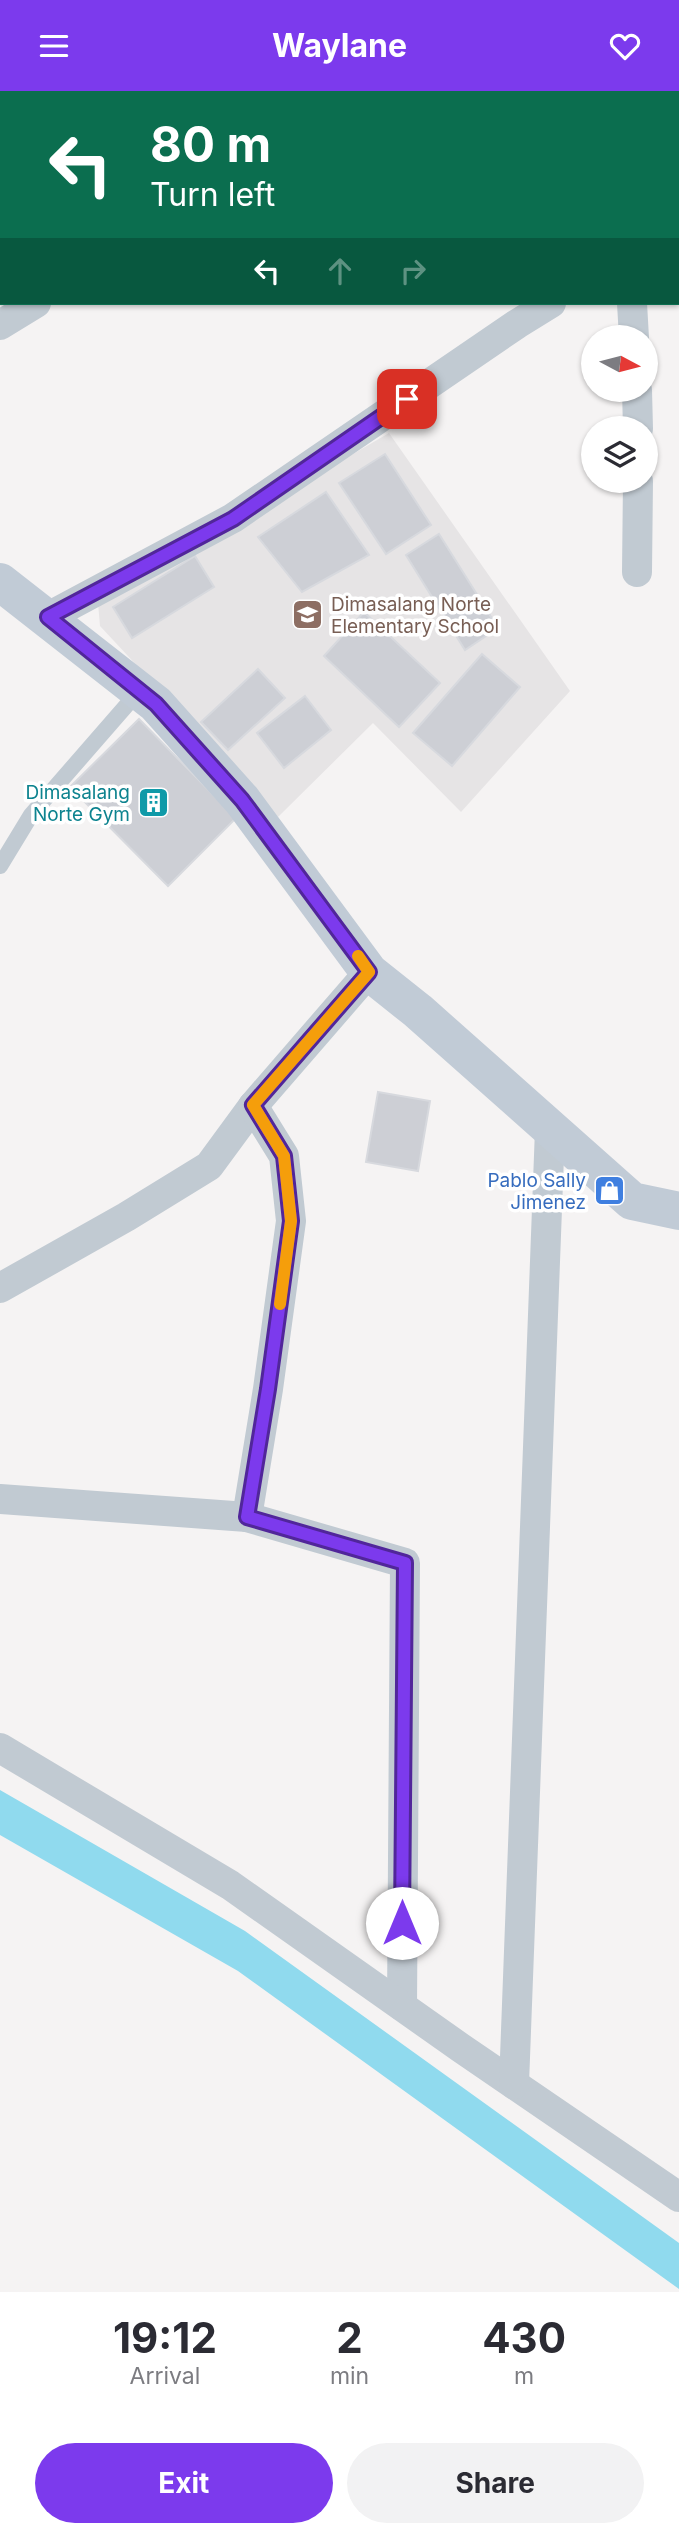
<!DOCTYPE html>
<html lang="en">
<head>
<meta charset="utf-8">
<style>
	body { margin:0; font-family:Inter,sans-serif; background:#f2f2f3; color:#2b2b33; height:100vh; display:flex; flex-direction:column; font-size:26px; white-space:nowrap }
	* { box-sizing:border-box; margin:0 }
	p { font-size:23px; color:#7c7c81 }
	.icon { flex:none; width:38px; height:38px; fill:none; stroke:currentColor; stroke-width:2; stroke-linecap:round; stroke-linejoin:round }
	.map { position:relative; height:2201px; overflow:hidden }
	.side { display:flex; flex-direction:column; background:#fff; flex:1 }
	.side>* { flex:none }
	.banner { position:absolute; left:0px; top:0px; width:679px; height:214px; box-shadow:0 2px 5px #0004; background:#0b6e4f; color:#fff; overflow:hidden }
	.needle { width:46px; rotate:97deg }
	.fabs { position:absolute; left:581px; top:234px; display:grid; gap:14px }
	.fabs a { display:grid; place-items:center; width:77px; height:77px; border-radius:50%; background:#fff; box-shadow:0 2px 5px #0004; font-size:35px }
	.pin { position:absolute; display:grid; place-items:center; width:60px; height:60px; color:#fff; margin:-30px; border-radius:14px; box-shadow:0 4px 10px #0006 }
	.me { position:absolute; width:77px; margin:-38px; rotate:0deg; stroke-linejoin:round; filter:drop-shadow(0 0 5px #0008) }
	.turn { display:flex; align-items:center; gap:24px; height:147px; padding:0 35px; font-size:32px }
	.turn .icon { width:91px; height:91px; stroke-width:2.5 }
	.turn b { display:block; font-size:49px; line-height:60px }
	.lanes { display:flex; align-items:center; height:66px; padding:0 35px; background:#0003; justify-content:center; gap:35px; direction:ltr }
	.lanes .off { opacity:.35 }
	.eta { display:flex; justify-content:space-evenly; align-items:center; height:119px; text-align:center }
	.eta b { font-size:42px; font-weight:700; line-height:49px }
	.cta { display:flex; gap:14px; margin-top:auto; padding:14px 35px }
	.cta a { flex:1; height:80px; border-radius:42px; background:#7c3aed; color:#fff; font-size:28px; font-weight:700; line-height:80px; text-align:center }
	.cta a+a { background:#f2f2f3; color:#2b2b33 }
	header { display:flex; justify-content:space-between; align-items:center; height:91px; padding:0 35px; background:#7c3aed; color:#fff; font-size:32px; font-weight:700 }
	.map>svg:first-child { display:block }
	.education { fill:#e6e4e5 }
	.water { fill:#90daee }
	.building { fill:#cdcfd5; stroke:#d7d9de; stroke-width:2 }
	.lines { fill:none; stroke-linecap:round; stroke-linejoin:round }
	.lane { stroke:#c1cad2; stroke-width:16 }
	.street { stroke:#c1cad2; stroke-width:30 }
	.secondary { stroke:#c1cbd6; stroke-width:38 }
	.route-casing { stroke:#51269a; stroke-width:18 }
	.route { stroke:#7c3aed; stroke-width:12 }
	.slow { stroke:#f59e0b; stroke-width:12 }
	.labels { text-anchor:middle; stroke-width:7; stroke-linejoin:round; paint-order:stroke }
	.education-label { font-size:19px; fill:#785e54; stroke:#fff; text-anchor:start }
	.culture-label { font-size:19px; fill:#0d838f; stroke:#fff; text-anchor:end }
	.shop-label { font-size:19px; fill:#366cbe; stroke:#fff; text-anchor:end }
</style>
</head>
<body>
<header><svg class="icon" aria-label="menu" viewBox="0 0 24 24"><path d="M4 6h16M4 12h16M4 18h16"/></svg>Waylane<svg class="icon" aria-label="heart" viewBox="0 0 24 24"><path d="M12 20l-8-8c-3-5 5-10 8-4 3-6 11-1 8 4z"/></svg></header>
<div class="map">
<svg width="679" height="2201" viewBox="0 0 679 2201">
	<rect width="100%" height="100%" fill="#f5f3f3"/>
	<path class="education" d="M389 342 570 600 461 721 373 632 278 726 100 535 98 512Z"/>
	<path class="water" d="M0 1699 245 1840 679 2152V2198L238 1880 0 1744Z"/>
	<g class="building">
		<path d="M385 363 431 434 386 463 339 392Z"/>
		<path d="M326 401 369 464 302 501 258 446Z"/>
		<path d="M439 443 498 537 465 559 406 464Z"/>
		<path d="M195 465 214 496 132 547 113 516Z"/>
		<path d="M364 521 440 592 399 636 324 565Z"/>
		<path d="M482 563 520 596 452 675 413 642Z"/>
		<path d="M258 578 285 607 228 659 201 631Z"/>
		<path d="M305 605 331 639 284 677 257 642Z"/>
		<path d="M139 628 236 727 168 795 70 696Z"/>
		<path d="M378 1001 430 1010 418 1080 366 1071Z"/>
	</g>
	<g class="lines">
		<path class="lane" d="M0 775 31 724 139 600"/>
		<g class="street">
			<path d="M31 0 32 2"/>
			<path d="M629 0V2"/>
			<path d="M357 2 359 0"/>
			<path d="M632 212 634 247"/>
			<path d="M0 234 36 212"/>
			<path d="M637 299 638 338"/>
			<path d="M637 481 638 390"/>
			<path d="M48 526 233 427 517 233 551 212"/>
			<path d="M0 1197 126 1126 209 1075 253 1015 369 881"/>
			<path d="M0 1408 247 1426 268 1298 291 1130 284 1065 253 1015"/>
			<path d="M247 1426 405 1472 402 1915"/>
			<path d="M0 1657 230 1794 461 1957 679 2106"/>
			<path d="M514 1993 550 1038"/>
		</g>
		<path class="secondary" d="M0 491 156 613 242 709 369 881 418 920 632 1110 679 1120"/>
	</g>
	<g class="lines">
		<defs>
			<path id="route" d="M402 1832 405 1472 247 1426 268 1298 291 1130 284 1065 253 1014 369 881 242 709 156 613 48 526 233 428 407 308"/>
		</defs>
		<use href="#route" class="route-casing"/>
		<use href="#route" class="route"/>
		<path class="slow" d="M280 1213 291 1130 284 1065 253 1014 369 881 358 865"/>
	</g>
	<defs>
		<symbol id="school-square" viewBox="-11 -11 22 22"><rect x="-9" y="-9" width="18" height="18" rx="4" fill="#8d6e63" stroke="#fff"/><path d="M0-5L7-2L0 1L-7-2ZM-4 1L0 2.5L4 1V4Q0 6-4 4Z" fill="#fff"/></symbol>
		<symbol id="building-square" viewBox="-11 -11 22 22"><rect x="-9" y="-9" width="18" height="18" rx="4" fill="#0f9aa8" stroke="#fff"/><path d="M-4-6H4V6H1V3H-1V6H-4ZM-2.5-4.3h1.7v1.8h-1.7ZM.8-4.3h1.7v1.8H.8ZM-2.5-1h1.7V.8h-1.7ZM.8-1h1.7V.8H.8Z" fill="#fff"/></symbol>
		<symbol id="shop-square" viewBox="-11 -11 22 22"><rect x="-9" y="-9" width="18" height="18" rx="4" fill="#3f7fe0" stroke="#fff"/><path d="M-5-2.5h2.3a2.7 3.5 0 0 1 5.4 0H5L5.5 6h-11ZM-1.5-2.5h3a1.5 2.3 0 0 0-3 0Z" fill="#fff"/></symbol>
	</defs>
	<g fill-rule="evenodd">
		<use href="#school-square" x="290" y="506" width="35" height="35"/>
		<use href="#building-square" x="136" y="694" width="35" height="35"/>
		<use href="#shop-square" x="592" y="1082" width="35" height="35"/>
	</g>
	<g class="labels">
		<g class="education-label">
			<text x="331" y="520">Dimasalang Norte<tspan x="331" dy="22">Elementary School</tspan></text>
		</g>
		<g class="culture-label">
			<text x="130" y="708">Dimasalang<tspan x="130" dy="22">Norte Gym</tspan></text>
		</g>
		<g class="shop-label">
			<text x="586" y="1096">Pablo Sally<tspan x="586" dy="22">Jimenez</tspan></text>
		</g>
	</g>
</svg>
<div class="fabs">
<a><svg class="needle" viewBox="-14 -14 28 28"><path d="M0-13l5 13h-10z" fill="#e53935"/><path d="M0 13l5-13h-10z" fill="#7c7c81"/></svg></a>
<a><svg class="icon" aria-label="layers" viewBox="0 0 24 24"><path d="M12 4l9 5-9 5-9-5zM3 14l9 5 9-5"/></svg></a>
</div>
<div class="pin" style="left:407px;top:308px;background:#d93025"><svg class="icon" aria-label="arrive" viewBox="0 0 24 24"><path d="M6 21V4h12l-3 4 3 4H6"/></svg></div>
<svg class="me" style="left:402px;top:1832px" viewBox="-20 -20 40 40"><circle r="19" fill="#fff"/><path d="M0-13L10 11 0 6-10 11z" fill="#7c3aed"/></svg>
<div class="banner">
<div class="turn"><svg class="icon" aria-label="left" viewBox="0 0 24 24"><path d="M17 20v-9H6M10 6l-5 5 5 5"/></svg><div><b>80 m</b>Turn left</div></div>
<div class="lanes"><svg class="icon" aria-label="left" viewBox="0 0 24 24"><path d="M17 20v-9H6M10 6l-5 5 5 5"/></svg><svg class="icon off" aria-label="ahead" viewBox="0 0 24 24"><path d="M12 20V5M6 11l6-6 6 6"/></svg><svg class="icon off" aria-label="right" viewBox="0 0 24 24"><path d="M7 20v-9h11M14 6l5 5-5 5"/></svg></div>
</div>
</div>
<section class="side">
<div class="eta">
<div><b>19:12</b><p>Arrival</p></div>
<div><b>2</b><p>min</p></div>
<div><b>430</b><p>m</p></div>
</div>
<div class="cta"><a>Exit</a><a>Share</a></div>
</section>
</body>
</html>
